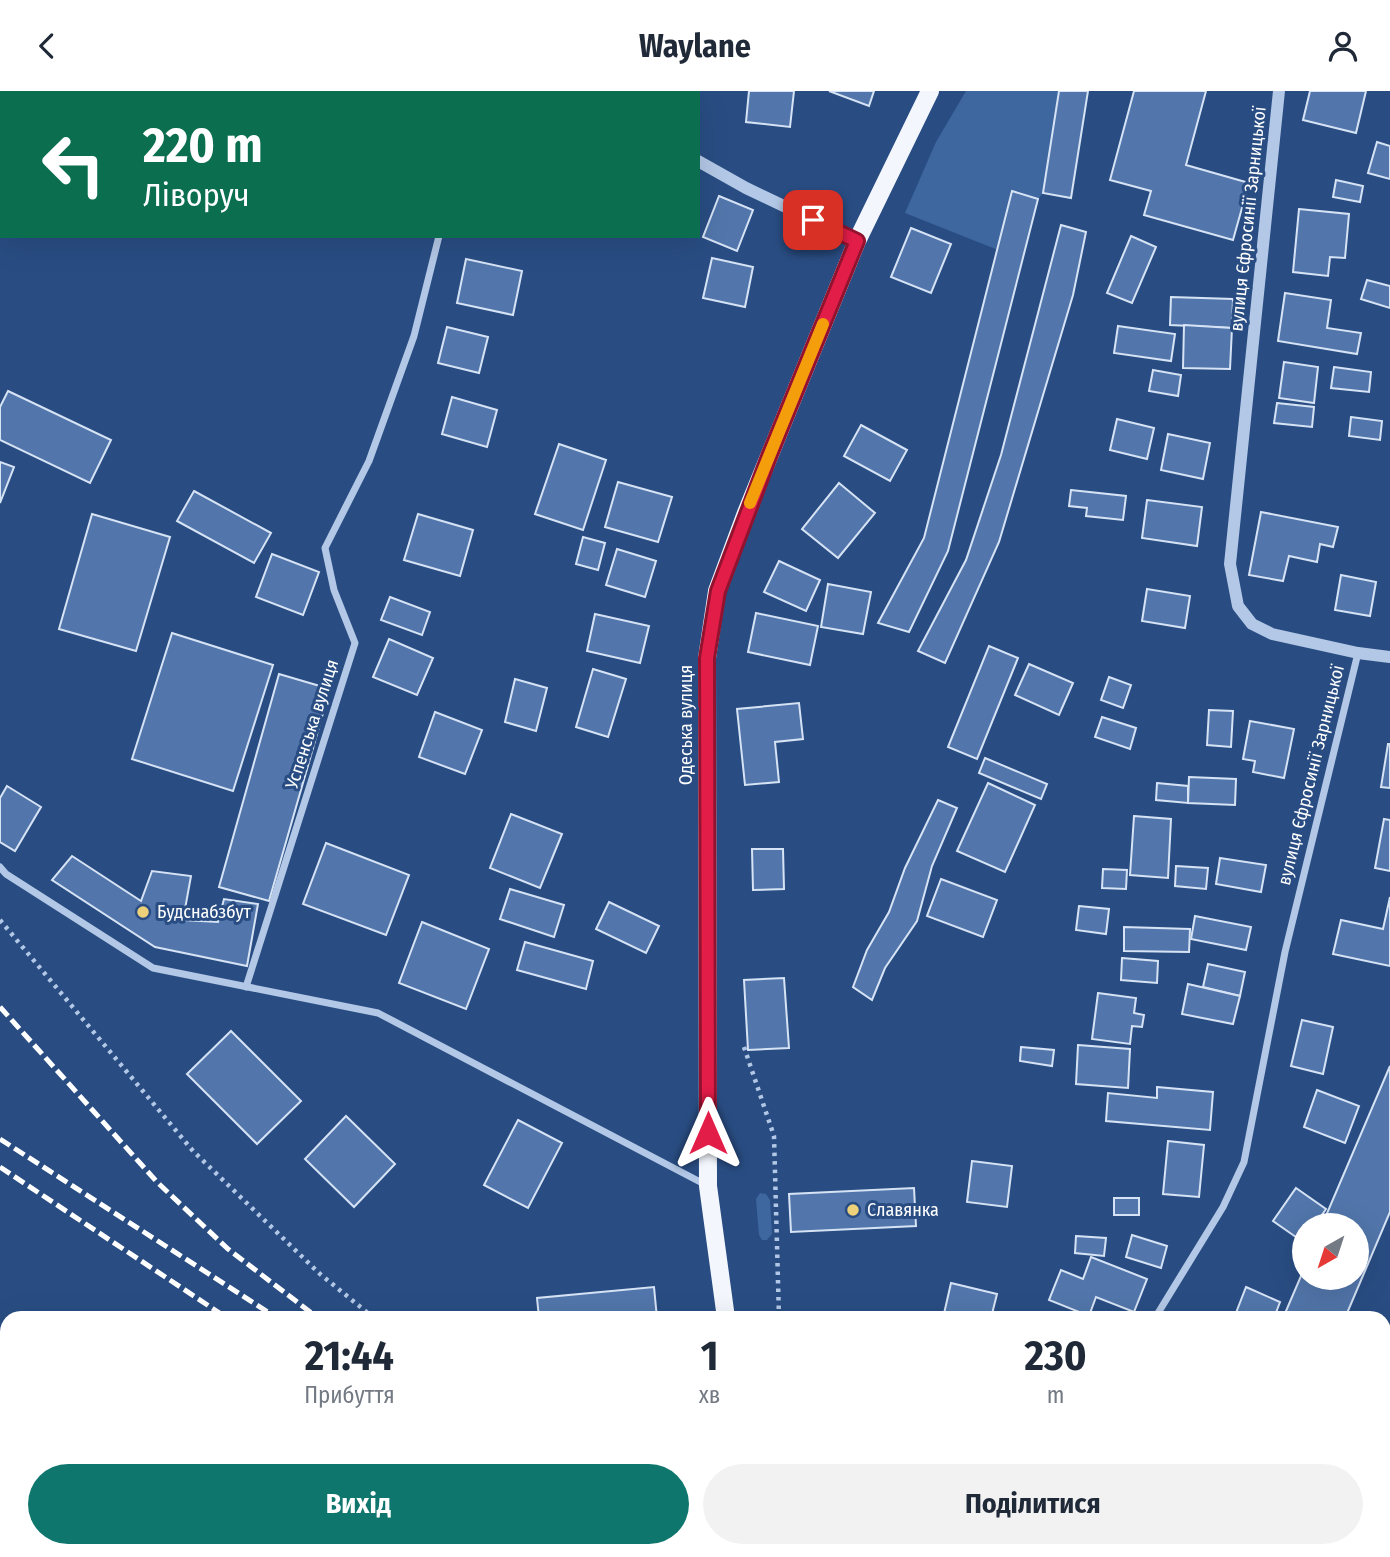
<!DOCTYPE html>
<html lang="uk">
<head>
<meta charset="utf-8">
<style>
	body { margin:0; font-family:"Fira Sans Condensed",sans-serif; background:#f2f2f3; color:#1f2937; height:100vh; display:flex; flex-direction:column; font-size:26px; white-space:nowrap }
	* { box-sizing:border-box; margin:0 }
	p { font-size:23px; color:#747a83 }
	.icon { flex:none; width:38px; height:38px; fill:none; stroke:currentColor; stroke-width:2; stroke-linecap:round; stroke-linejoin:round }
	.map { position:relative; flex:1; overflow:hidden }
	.side { position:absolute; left:0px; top:1220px; width:1391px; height:247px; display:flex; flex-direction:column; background:#fff; border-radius:21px 21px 0 0; box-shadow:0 7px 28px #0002 }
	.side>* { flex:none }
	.top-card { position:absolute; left:0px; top:0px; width:700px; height:147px; box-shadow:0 7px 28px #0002; background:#0b6e4f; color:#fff; overflow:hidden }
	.needle { width:46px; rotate:219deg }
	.buttons { position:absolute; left:1292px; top:1122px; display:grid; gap:14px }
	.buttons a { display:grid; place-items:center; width:77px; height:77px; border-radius:50%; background:#fff; box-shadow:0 7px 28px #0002; font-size:35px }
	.pin { position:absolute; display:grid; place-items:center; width:60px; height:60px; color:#fff; margin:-30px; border-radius:14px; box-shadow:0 4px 10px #0006 }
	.me { position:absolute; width:77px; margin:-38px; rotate:0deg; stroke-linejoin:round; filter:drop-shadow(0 0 5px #0008) }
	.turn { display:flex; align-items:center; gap:24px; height:147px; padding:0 28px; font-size:32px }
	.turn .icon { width:91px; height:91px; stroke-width:2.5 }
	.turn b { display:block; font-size:49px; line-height:60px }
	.eta { display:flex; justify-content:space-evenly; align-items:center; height:119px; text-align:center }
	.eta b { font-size:42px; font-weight:700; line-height:49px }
	.action { display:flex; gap:14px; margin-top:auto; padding:14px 28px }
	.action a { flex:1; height:80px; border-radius:42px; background:#0f766e; color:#fff; font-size:28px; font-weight:700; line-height:80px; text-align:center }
	.action a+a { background:#f2f2f3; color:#1f2937 }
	header { display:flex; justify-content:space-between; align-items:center; height:91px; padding:0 28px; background:#fff; font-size:32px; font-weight:700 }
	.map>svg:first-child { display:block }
	.green { fill:#3e669f }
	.building { fill:#5276ab; stroke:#d6e3f5; stroke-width:2 }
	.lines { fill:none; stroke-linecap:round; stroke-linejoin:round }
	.path { stroke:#b3c8e6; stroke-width:4.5; stroke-dasharray:3.5 5; stroke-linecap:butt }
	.service { stroke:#b3c8e6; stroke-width:5 }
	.minor { stroke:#b3c8e6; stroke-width:7 }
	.tertiary { stroke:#b3c8e6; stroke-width:12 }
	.primary { stroke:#f3f7fd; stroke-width:18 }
	.rail { stroke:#fff; stroke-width:5; stroke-dasharray:12 5; stroke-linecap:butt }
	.route-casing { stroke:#92132f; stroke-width:18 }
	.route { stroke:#e11d48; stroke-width:12 }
	.slow { stroke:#f59e0b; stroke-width:12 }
	.poi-dot { fill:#edd07a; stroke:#294d83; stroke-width:2.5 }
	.labels { text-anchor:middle; stroke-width:6; stroke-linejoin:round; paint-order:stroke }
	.street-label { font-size:18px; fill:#fff; stroke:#294d83 }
	.poi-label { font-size:18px; fill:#fff; stroke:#294d83; text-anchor:start }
</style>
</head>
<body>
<header><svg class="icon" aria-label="back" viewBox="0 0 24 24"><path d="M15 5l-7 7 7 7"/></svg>Waylane<svg class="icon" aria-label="person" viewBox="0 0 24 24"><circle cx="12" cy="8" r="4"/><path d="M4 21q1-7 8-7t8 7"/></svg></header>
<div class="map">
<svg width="1390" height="1466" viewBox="0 0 1390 1466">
	<rect width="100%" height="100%" fill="#294d83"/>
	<g class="green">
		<path d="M966 0H1059L1043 102 998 159 905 122 936 51Z"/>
		<path d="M760 1102 766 1103 770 1109 772 1143 767 1149H762L759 1144 756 1108Z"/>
	</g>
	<g class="building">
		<path d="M749 0H794L790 36 746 31Z"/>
		<path d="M829 0H874L869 15Z"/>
		<path d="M1059 0H1088L1071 107 1043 102Z"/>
		<path d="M1134 0H1206L1186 74 1249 92 1233 149 1144 124 1151 100 1110 89Z"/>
		<path d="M1310 0H1366L1356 42 1303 29Z"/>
		<path d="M1377 51 1390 55V88L1368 82Z"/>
		<path d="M1336 89 1363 95 1360 111 1333 106Z"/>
		<path d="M1012 100 1038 108 948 460 909 541 878 532 924 447Z"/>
		<path d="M719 105 753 119 737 160 703 146Z"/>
		<path d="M1299 118 1349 123 1345 167 1330 166 1328 185 1293 181Z"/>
		<path d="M1061 134 1086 141 1073 204 999 451 945 572 918 560 966 469 1001 364Z"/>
		<path d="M911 137 951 153 931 202 891 186Z"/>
		<path d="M1131 145 1156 156 1132 212 1107 202Z"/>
		<path d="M712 167 753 176 745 216 703 207Z"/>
		<path d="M466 168 522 180 513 224 457 212Z"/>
		<path d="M1367 189 1390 195V217L1361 208Z"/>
		<path d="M1285 202 1331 209 1327 237 1361 242 1357 263 1278 250Z"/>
		<path d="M1171 206 1233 208 1232 237 1170 234Z"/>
		<path d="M1184 234 1232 237 1230 278 1183 277Z"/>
		<path d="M1118 235 1175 243 1171 270 1114 262Z"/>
		<path d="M447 236 488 246 479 282 438 272Z"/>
		<path d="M1284 271 1318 276 1314 312 1279 307Z"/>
		<path d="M1334 276 1371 281 1369 301 1331 297Z"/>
		<path d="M1153 279 1181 284 1178 305 1149 300Z"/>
		<path d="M8 300 111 349 90 392 0 349V316Z"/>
		<path d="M452 306 497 319 487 356 442 343Z"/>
		<path d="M1277 312 1314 316 1312 336 1274 332Z"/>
		<path d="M1351 326 1382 330 1380 349 1349 345Z"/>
		<path d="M1117 328 1154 337 1147 368 1110 359Z"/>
		<path d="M861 334 907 359 890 390 844 365Z"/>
		<path d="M1168 343 1210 352 1203 388 1161 379Z"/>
		<path d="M559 353 606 369 583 439 535 423Z"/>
		<path d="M0 371 14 376 0 412Z"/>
		<path d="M618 391 672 406 658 451 605 436Z"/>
		<path d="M839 392 875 422 838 467 802 438Z"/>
		<path d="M1071 399 1126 405 1123 429 1086 425 1087 417 1069 415Z"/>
		<path d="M194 400 271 442 254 472 177 430Z"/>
		<path d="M1147 409 1202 416 1197 455 1142 447Z"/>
		<path d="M1261 421 1338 436 1333 456 1320 453 1317 471 1289 465 1283 490 1249 484Z"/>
		<path d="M92 423 170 446 136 560 59 538Z"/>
		<path d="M418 423 473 439 460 485 404 469Z"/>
		<path d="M583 446 605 452 598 479 576 473Z"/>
		<path d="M617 458 656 470 645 506 606 494Z"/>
		<path d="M272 463 319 481 303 524 256 506Z"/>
		<path d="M779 470 820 489 806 520 764 501Z"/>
		<path d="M1341 484 1376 491 1370 525 1335 519Z"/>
		<path d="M828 493 871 501 863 543 821 536Z"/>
		<path d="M1147 498 1190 505 1185 537 1142 530Z"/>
		<path d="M390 506 430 521 422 544 381 529Z"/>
		<path d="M756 522 818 535 810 574 748 561Z"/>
		<path d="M595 523 649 535 640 572 587 560Z"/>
		<path d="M172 542 273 574 233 700 132 668Z"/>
		<path d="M389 548 433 567 417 604 373 586Z"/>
		<path d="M989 555 1018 567 977 668 948 656Z"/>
		<path d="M1029 573 1073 592 1059 624 1015 604Z"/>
		<path d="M593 578 626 588 608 646 576 636Z"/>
		<path d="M279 583 330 598 269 810 219 796Z"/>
		<path d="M1109 586 1131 594 1123 617 1101 609Z"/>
		<path d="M515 588 547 597 536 640 505 631Z"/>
		<path d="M799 612 803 648 775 651 779 691 745 694 737 618Z"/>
		<path d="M1209 619 1233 620 1231 656 1207 654Z"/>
		<path d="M435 621 482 639 465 683 419 666Z"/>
		<path d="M1102 626 1136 637 1130 658 1095 646Z"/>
		<path d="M1250 630 1294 638 1284 687 1253 681 1255 670 1243 668Z"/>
		<path d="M1388 653H1390V697L1381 696Z"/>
		<path d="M985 667 1047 693 1041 708 979 682Z"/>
		<path d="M1189 686 1236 688 1235 714 1188 712Z"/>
		<path d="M988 692 1035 714 1005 781 957 760Z"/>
		<path d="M1157 692 1188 695V712L1156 709Z"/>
		<path d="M7 695 41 716 15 760 0 751V707Z"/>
		<path d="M938 709 957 717 932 775 917 830 885 877 872 909 853 896 867 859 889 821 905 777Z"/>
		<path d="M511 723 562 743 540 797 490 777Z"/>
		<path d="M1134 725 1171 728 1168 787 1130 784Z"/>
		<path d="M1384 728 1390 729V780L1375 777Z"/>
		<path d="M326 752 409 784 386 844 303 813Z"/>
		<path d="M752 758H783L784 798 753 799Z"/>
		<path d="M72 765 141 810 152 780 191 785 183 829 218 831 224 808 258 813 247 875 155 856 52 789Z"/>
		<path d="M1220 767 1266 774 1261 801 1216 793Z"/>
		<path d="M1176 775 1208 777 1206 798 1175 795Z"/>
		<path d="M1103 778 1127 779 1126 798 1102 797Z"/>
		<path d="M941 788 997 809 983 846 927 825Z"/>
		<path d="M510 798 564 814 554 846 500 828Z"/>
		<path d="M1390 806V875L1333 863 1341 829 1383 838Z"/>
		<path d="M609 811 659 835 646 862 596 838Z"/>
		<path d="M1079 815 1109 818 1106 843 1076 839Z"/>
		<path d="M1195 825 1251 836 1246 859 1191 848Z"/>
		<path d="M422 831 489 858 466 918 399 892Z"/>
		<path d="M1124 836 1190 838 1189 861 1124 860Z"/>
		<path d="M525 851 593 870 586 898 517 879Z"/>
		<path d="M1122 867 1158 870 1157 892 1121 889Z"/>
		<path d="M1208 873 1245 881 1240 905 1203 896Z"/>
		<path d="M784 887 789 957 748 959 744 889Z"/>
		<path d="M1188 893 1240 905 1233 933 1182 923Z"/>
		<path d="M1098 902 1136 907 1134 922 1144 924 1142 936 1132 935 1130 953 1092 948Z"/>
		<path d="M1302 929 1333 936 1323 983 1291 975Z"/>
		<path d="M231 940 301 1010 257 1053 187 983Z"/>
		<path d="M1078 954 1130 958 1128 997 1076 993Z"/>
		<path d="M1021 956 1054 959 1052 975 1020 970Z"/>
		<path d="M1390 975V1121L1345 1227H1283L1304 1178V1186H1356V1134H1322Z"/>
		<path d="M1157 996 1213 1001 1210 1039 1106 1030 1108 1002 1157 1007Z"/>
		<path d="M1317 999 1359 1015 1345 1052 1304 1036Z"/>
		<path d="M346 1025 395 1073 354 1116 305 1068Z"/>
		<path d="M518 1029 562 1052 528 1117 484 1094Z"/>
		<path d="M1168 1050 1204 1054 1199 1106 1163 1103Z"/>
		<path d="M972 1070 1012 1075 1007 1116 967 1111Z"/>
		<path d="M914 1097 916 1135 791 1141 789 1103Z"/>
		<path d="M1296 1097 1326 1118 1315 1134H1304L1303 1151 1273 1130Z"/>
		<rect x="1114" y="1107" width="25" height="17"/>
		<path d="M1132 1144 1167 1155 1161 1177 1126 1166Z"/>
		<path d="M1076 1145 1106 1147 1104 1165 1075 1162Z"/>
		<path d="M1091 1166 1147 1188 1134 1221 1096 1206 1089 1225 1049 1209 1061 1179 1083 1188Z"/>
		<path d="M951 1192 997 1203 991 1227H943Z"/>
		<path d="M654 1196 657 1227H539L537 1207Z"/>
		<path d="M1246 1196 1280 1211 1274 1227H1234Z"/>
		<path d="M1384 1445H1390V1466H1129V1460H1384Z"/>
	</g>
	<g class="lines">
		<g class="path">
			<path d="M0 829 193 1060 320 1183 374 1227"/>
			<path d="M744 956 774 1045 779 1227"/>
			<path d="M329 1460 346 1466"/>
			<path d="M701 1460 716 1466"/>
			<path d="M651 1466 657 1460"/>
		</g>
		<path class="service" d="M14 1460V1466"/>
		<g class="minor">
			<path d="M0 776 6 783 153 877 378 922 706 1094"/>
			<path d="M246 896 355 552 334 499 325 457 369 370 414 245 439 145"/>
			<path d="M1155 1227 1223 1116 1244 1071 1285 861 1358 562"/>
			<path d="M0 1406 7 1405"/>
			<path d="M946 1460 955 1466"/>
			<path d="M1071 1466 1073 1460"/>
		</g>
		<g class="tertiary">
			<path d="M574 0 578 2"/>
			<path d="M1279 0 1230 473 1238 515 1252 533 1272 543 1358 562 1390 566"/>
			<path d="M698 70 746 97 857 150"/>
			<path d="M0 1318 7 1322"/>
			<path d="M236 1460 246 1466"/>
		</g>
		<g class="primary">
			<path d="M726 1227 708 1095 707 567 717 500 746 422 857 150 930 0"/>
			<path d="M748 1466 750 1460"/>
		</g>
		<g class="rail">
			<path d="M0 916 157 1091 228 1158 318 1227"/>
			<path d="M0 1048 277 1227"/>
			<path d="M0 1076 227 1227"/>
			<path d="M591 1460 603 1466"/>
			<path d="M640 1460 651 1466"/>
		</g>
	</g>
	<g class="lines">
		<defs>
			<path id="route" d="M708 1042 707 567 718 500 770 363 857 150 813 129"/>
		</defs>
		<use href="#route" class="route-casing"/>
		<use href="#route" class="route"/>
		<path class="slow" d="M750 412 823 233"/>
	</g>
	<g class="poi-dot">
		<circle cx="143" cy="821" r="7"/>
		<circle cx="853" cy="1119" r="7"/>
	</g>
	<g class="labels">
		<g class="street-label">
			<text transform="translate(1248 128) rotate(-84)" y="6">вулиця Єфросинії Зарницької</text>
			<text transform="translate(312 633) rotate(-72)" y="6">Успенська вулиця</text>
			<text transform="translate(686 634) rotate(-90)" y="6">Одеська вулиця</text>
			<text transform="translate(1311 684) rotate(-76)" y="6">вулиця Єфросинії Зарницької</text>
		</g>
		<g class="poi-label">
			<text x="157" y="827">Будснабзбут</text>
			<text x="867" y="1125">Славянка</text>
		</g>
	</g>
</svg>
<div class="buttons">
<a><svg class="needle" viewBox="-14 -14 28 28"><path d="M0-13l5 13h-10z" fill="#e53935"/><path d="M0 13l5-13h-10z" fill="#747a83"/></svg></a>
</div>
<div class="pin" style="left:813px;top:129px;background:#d93025"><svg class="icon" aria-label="arrive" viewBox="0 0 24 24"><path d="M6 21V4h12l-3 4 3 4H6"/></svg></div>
<svg class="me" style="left:708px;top:1042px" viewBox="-20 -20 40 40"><path d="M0-17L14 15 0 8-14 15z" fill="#e11d48" stroke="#fff" stroke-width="4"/></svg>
<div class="top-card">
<div class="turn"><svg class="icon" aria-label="left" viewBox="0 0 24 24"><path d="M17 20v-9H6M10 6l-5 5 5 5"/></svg><div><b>220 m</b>Ліворуч</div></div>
</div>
<section class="side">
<div class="eta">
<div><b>21:44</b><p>Прибуття</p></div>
<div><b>1</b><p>хв</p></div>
<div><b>230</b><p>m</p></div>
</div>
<div class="action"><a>Вихід</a><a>Поділитися</a></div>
</section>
</div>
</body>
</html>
